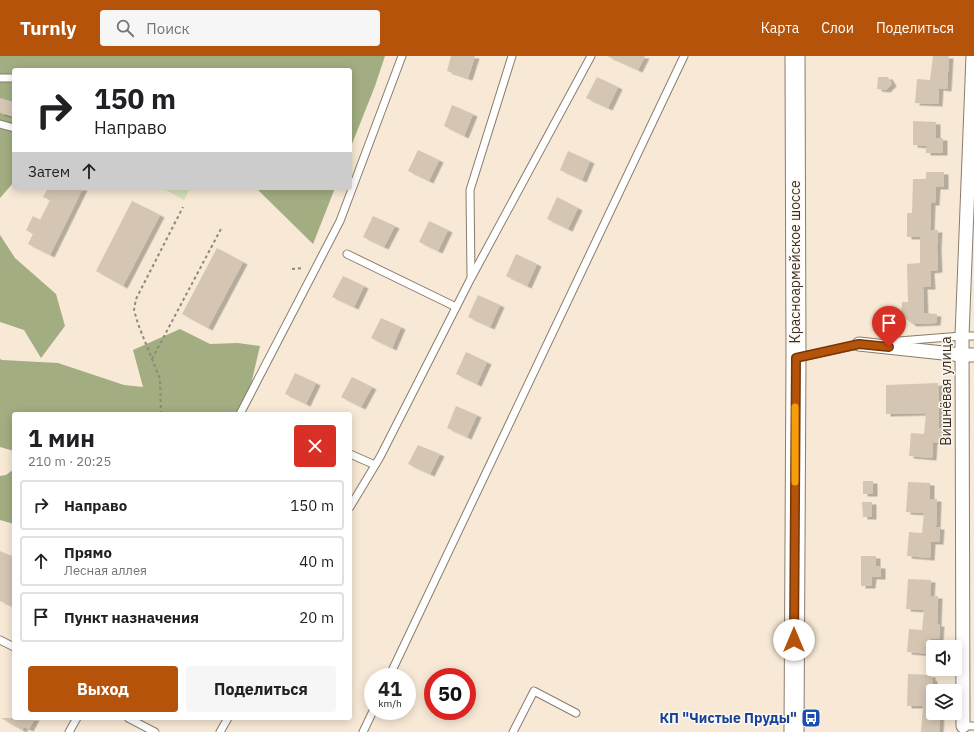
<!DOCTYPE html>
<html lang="ru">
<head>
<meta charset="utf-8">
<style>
	body { margin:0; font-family:"IBM Plex Sans",sans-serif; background:#f6f6f6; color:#202124; height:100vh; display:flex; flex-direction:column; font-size:15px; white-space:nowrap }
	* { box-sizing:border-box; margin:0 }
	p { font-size:13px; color:#757577 }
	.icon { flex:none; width:22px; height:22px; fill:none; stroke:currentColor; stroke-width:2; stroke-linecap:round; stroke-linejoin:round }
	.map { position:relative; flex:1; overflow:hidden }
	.side { position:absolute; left:12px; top:356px; width:340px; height:308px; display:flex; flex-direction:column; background:#fff; border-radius:4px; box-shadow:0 2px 10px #0003 }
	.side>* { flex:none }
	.banner { position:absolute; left:12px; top:12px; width:340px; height:122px; border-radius:4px; box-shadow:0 2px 10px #0003; background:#fff; color:#202124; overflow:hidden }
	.buttons { position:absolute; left:926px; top:584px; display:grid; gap:8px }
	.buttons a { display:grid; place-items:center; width:36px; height:36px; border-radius:4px; background:#fff; box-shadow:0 2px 10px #0003; font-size:20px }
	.speed { position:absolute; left:364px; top:612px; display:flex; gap:8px; font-size:20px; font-weight:700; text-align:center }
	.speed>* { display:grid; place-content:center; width:52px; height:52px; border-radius:50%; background:#fff; box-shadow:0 2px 10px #0003; line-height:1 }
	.speed small { font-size:10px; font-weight:400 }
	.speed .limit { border:6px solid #d22; background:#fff; color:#111 }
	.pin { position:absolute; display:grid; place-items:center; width:34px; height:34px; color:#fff; margin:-41px -17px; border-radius:50% 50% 50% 0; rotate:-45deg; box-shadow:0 0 4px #0007 }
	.pin .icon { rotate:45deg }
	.me { position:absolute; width:44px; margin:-22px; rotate:0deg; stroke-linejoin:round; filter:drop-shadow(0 0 3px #0008) }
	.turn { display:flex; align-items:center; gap:14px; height:84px; padding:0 16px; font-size:18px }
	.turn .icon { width:52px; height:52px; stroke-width:2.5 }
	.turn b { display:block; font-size:28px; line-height:34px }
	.then { display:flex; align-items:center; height:38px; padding:0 16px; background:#0003; gap:8px; font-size:15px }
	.round { display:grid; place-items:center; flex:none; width:42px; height:42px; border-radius:4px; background:#f6f6f6 }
	.summary { display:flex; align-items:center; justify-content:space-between; height:68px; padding:0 16px }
	h1 { font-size:24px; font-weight:700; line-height:30px }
	.primary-button { display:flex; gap:8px; margin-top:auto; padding:8px 16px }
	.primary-button a { flex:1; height:46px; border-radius:4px; background:#b45309; color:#fff; font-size:16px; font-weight:700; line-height:46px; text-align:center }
	.primary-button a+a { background:#f6f6f6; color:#202124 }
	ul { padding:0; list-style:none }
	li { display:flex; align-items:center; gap:12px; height:50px; margin:0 8px 6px; padding:0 8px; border:2px solid #e0e0e0; border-radius:4px }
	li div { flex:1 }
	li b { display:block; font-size:15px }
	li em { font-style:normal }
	header { display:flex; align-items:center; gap:24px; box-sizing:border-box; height:56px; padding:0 20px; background:#b45309; color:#fff }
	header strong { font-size:19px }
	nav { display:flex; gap:22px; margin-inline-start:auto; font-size:14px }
	.search { width:280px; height:36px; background:#f6f6f6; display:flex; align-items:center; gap:10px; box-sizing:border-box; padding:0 14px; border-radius:4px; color:#757577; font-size:15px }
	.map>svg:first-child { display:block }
	.green { fill:#d6e0ba }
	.forest { fill:#a2ad81 }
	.building { fill:#d5c6b3; filter:url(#shadow) }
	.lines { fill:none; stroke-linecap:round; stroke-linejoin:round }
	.service-casing { stroke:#8a7c6b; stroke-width:9 }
	.minor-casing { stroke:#8a7c6b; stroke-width:15 }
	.secondary-casing { stroke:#8a7c6b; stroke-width:21 }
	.path { stroke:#91877a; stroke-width:2; stroke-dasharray:3 3; stroke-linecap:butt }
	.service { stroke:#fff; stroke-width:7 }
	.minor { stroke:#fff; stroke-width:13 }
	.secondary { stroke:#fff; stroke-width:19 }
	.route-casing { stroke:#753606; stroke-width:10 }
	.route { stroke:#b45309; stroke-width:7 }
	.slow { stroke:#f59e0b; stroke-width:7 }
	.labels { text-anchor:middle; stroke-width:3; stroke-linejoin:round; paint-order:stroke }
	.street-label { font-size:14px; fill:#352f28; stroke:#fdf7ef }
	.transit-label { font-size:14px; font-weight:bold; fill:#164399; stroke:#fdf7ef; text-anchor:end }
</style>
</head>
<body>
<header>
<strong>Turnly</strong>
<div class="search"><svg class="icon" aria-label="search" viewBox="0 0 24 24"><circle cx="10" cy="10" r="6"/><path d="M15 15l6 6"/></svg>Поиск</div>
<nav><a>Карта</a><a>Слои</a><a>Поделиться</a></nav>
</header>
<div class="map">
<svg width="974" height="676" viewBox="0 0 974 676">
	<defs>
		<filter id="shadow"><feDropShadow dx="4.5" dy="2.5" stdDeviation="0" flood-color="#0004"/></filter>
	</defs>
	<rect width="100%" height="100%" fill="#f7e9d5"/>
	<path class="green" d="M162 132H190L184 144Z"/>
	<g class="forest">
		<path d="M0 0H385L375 30 350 93V14H14V126L0 142Z"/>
		<path d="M256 132H335L313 188Z"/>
		<path d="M0 179 15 202 56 238 65 270 41 302 24 274 0 266Z"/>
		<path d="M180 273 210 288 238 287 260 290 244 358H14V395L0 391V303L2 304 58 307 124 329 143 331 133 294Z"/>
		<path d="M14 413V468L0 464V420L6 419Z"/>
	</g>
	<g class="building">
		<path d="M451 0H475L468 22 447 15Z"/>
		<path d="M607 0H645L638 14Z"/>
		<path d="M933 0H949L947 33 939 32 938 48 915 47 917 23 930 24Z"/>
		<path d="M597 21 618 31 608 52 586 42Z"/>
		<path d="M878 21H888L892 28 886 34 877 33Z"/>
		<path d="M0 42 14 46V61L0 57Z"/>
		<path d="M452 49 473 58 464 80 444 70Z"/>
		<path d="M913 65 936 66V82H943V97H926V90L913 89Z"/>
		<path d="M418 94 439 104 429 125 408 115Z"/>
		<path d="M568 95 590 105 582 124 560 114Z"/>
		<path d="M926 116H944V131H936L935 147H931L930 174H938L937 191 938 214 930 215 931 231H923L924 257 937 258 936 267 912 268 901 258 902 246H908L907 208 920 207V181H907V157H912L913 123H926Z"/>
		<path d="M48 132H83L50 199 28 188 33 178 26 174 33 160 40 164 50 144 43 141Z"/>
		<path d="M557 141 578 152 568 173 547 163Z"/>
		<path d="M132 145 160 159 123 230 96 215Z"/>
		<path d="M373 160 395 170 384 191 363 181Z"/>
		<path d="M429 165 448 174 438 195 419 186Z"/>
		<path d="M217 192 243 206 208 272 182 258Z"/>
		<path d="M516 198 537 208 527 230 506 220Z"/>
		<path d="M343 220 364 230 354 251 332 241Z"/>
		<path d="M478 239 500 249 490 271 468 261Z"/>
		<path d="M381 262 401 271 392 292 371 282Z"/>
		<path d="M466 296 487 306 477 328 456 318Z"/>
		<path d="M295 317 316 327 306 348 285 338Z"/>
		<path d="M352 321 372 331 361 351 341 341Z"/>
		<path d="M938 327 939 372H942L941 387 933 386 932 402 909 400 911 377 924 378 926 357 886 358V329Z"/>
		<path d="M456 350 477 359 467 381 447 372Z"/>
		<path d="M418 389 440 398 430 418 408 408Z"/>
		<rect x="863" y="425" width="10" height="13"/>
		<path d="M908 426 930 427V443H937L936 471H940L939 486H931L930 502 907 500 909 476 922 477 924 457 906 456Z"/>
		<path d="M862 446H872V461H863Z"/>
		<path d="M0 495 14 501V544L12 550 0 545Z"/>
		<path d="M861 500H876V510H881V521H872L871 530H861Z"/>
		<path d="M908 523 931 524 930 540H938L937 568H940L939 583 931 582 930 598 907 596 909 573 922 574 924 554 906 553Z"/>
		<path d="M908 618 931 619V622L933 623V657H940L939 676H921L923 650H907Z"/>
		<path d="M1 662H35L29 673 24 671 22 674Z"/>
	</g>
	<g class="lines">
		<defs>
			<g id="service">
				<path d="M0 22H14"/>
				<path d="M0 68 14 72"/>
				<path d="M347 198 456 251"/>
				<path d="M471 220 470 134 512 0"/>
				<path d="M886 286 962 280H974"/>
				<path d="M796 302 862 288"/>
				<path d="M240 358 340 165 402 0"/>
				<path d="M350 398 375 409"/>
				<path d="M350 451 380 401 471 222 591 0"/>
				<path d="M0 584 14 591"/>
				<path d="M389 621 684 0"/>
				<path d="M128 662 155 676"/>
				<path d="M963 670H974"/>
				<path d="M69 676 77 662"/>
				<path d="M220 676 228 662"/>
				<path d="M363 676 373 655"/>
				<path d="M513 676 534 635 576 657"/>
			</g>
			<g id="minor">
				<path d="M859 288 962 299H974"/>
				<path d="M963 670 962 280 973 0"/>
			</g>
			<path id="secondary" d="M794 676 796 302 795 0"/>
		</defs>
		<use href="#service" class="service-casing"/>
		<use href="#minor" class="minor-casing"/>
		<use href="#secondary" class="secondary-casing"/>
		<g class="path">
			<path d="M292 213 304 212"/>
			<path d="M152 303 222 171"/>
			<path d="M161 358 160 323 138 268 134 254 136 243 183 151"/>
		</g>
		<use href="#service" class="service"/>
		<use href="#minor" class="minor"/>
		<use href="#secondary" class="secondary"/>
	</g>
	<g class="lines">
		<defs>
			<path id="route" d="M794 584 796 302 859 288 889 291"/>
		</defs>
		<use href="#route" class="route-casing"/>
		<use href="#route" class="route"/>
		<path class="slow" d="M795 426V351"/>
	</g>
	<defs>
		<symbol id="bus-square" viewBox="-11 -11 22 22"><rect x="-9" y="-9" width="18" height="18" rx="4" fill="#1a4fb4" stroke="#fdf7ef"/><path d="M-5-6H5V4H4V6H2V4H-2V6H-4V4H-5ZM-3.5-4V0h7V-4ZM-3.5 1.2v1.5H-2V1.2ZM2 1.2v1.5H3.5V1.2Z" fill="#fff"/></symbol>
	</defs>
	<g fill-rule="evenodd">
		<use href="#bus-square" x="800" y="651" width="22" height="22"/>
	</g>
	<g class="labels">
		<g class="street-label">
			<text transform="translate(795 206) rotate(-90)" y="5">Красноармейское шоссе</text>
			<text transform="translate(946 335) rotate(-90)" y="5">Вишнёвая улица</text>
		</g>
		<g class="transit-label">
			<text x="797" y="667">КП "Чистые Пруды"</text>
		</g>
	</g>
</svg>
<div class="buttons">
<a><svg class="icon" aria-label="sound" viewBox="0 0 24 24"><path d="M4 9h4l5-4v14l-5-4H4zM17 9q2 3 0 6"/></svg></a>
<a><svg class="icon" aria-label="layers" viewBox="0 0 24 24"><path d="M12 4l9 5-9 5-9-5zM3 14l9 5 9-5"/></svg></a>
</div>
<div class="speed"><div>41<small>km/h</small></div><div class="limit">50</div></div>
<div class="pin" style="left:889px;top:291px;background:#d93025"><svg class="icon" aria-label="arrive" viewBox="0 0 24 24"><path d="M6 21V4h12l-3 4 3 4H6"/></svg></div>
<svg class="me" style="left:794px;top:584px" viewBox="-20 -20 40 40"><circle r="19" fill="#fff"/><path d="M0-13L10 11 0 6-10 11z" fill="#b45309"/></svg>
<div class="banner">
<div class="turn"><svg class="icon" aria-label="right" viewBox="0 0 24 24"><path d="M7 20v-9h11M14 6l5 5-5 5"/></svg><div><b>150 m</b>Направо</div></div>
<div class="then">Затем<svg class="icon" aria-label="ahead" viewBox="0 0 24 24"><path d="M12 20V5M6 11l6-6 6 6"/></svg></div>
</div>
<section class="side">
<div class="summary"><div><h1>1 мин</h1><p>210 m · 20:25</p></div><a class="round" style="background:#d93025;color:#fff"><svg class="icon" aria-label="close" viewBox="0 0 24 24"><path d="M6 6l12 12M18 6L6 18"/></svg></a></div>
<ul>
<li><svg class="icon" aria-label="right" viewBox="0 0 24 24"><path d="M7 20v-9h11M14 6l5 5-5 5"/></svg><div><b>Направо</b></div><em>150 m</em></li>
<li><svg class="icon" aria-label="ahead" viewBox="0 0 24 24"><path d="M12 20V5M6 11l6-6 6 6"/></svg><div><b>Прямо</b><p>Лесная аллея</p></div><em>40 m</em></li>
<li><svg class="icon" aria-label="arrive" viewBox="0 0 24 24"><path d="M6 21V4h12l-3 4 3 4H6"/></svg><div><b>Пункт назначения</b></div><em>20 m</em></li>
</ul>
<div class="primary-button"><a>Выход</a><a>Поделиться</a></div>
</section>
</div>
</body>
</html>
